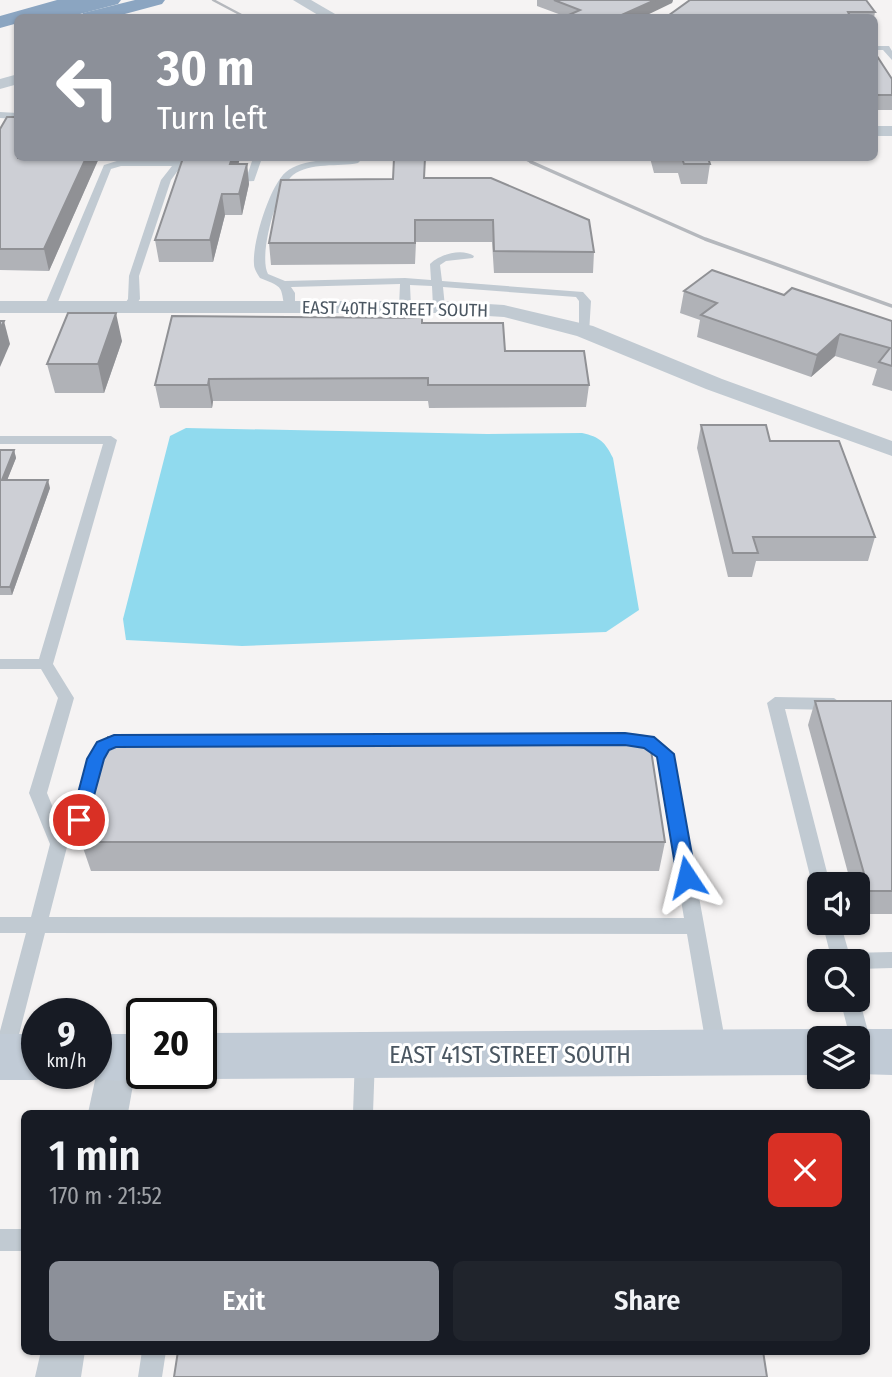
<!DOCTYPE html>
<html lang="en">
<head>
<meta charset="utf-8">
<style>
	body { margin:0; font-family:"Fira Sans Condensed",sans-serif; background:#20242c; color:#f1f3f6; height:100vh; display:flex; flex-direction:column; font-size:26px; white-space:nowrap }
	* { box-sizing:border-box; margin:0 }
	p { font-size:23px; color:#9ea1a6 }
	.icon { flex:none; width:38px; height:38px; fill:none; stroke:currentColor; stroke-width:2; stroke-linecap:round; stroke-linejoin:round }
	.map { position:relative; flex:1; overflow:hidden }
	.details { position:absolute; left:21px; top:1110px; width:849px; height:245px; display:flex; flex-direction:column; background:#171b24; border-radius:10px; box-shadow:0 2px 5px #0004 }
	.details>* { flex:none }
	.hud { position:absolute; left:14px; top:14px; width:864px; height:147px; border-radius:10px; box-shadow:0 2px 5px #0004; background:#8c9099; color:#fff; overflow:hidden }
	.fabs { position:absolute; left:807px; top:872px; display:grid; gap:14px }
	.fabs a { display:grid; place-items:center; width:63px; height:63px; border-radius:10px; background:#171b24; box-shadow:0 2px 5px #0004; font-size:35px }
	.speed { position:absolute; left:21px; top:998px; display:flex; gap:14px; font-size:35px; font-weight:700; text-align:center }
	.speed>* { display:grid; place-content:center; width:91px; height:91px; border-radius:50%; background:#171b24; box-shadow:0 2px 5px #0004; line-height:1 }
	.speed small { font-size:18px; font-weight:400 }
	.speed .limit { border:4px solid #111; border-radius:10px; background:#fff; color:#111 }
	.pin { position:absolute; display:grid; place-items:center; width:60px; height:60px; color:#fff; margin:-30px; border:4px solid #fff; border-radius:50%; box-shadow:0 2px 7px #0007 }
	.me { position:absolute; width:77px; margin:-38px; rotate:350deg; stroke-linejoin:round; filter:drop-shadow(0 0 5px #0008) }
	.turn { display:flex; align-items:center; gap:24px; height:147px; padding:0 28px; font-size:32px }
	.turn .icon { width:91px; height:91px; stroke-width:2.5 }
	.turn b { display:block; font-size:49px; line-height:60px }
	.round { display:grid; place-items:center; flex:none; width:74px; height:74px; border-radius:10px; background:#20242c }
	.headline { display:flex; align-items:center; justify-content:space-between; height:119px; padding:0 28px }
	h1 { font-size:42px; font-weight:600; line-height:52px }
	.action { display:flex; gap:14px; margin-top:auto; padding:14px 28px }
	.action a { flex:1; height:80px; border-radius:10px; background:#8c9099; color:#fff; font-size:28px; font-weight:600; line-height:80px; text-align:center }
	.action a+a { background:#20242c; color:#f1f3f6 }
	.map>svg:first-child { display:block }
	.water { fill:#90daee }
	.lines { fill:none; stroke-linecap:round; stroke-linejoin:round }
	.lane { fill:#c1cad2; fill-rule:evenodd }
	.street { fill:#c1cad2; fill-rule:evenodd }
	.secondary { fill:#c1cbd6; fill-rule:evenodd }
	.highway { fill:#8ba5c1; fill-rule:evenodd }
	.rail-far1 { stroke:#b5b8bd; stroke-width:2.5 }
	.rail { stroke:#b5b8bd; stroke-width:3.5 }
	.wall { fill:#b0b2b7 }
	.shaded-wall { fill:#909195 }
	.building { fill:#cdcfd5; stroke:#909195; stroke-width:2 }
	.route { fill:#1a73e8; stroke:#114b97; stroke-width:2 }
	.labels { text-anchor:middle; stroke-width:6; stroke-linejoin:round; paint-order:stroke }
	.far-street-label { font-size:18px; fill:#4a5661; stroke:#fff }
	.near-street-label { font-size:24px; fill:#4a5661; stroke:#fff }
</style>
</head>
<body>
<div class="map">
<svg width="892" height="1377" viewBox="0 0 892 1377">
	<rect width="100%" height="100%" fill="#f5f3f3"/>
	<path class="water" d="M186 428 487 434 582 433C600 437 605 442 613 458L639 610 606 632 242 646 126 640 123 619 170 436Z"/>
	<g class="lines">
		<g class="lane">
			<path d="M875 46H889L892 51V60L883 50H875Z"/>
			<path d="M0 112 18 113V119L0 118Z"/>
			<path d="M178 158H187L171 180 139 276 140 299 132 310 122 308 128 299 129 276 161 180 172 166H121L111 169 56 307 46 309 44 307 104 165 120 160H176Z"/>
			<path d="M253 158H262L254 181 236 182V178L247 176Z"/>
			<path d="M355 158 360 161 358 163C339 167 310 162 293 175 277 188 258 256 268 274L285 281 405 278 431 280 430 264C440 254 462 248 474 256L473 258 446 261 440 265 442 281 583 292 591 301 589 333 579 331V301L576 297 443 287 445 307 439 310 433 307 432 286 410 285 411 307 405 310 399 307 400 284 291 287 295 293V307L285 309C280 286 285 288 260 278 257 273 254 269 254 264 252 243 270 185 286 172 303 158 334 160 355 158Z"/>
			<path d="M0 436H111L117 440 53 664 74 698 47 793 62 830C66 826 70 822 72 817 84 791 82 722 130 737L132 741 130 745 116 749 104 761 89 819 67 847 49 917 684 918 657 757 645 747 623 743 621 739 623 735C641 730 663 739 673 754L727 1051 724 1058 717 1060 710 1058 707 1051 687 934 45 933 14 1054 11 1061 0 1062V1031L26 933H0V917H31L50 844 29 793 58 698 41 669H0V659H39L103 444H0Z"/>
			<path d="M775 697 834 698 842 704 834 710 785 709 830 884H819V891L815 889 812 884 767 703Z"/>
			<path d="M822 922H840L849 953 892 952V968L858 969V961H832Z"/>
			<path d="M858 994 873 1050 870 1057 863 1059 858 1057V1038H850L840 999H858Z"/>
			<path d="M365 1049 372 1051 375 1058 373 1113H353L355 1058 358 1051Z"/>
			<rect x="0" y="1229" width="24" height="22"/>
			<path d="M142 1351H166L162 1377H138Z"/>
		</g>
		<g class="street">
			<path d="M293 0H311L342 18H323Z"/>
			<path d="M18 74V84L0 89V79Z"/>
			<rect x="875" y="126" width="17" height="10"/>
			<path d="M0 301H439L504 305 593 326 722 379 892 441V456L706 389 577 336 504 317 439 313H0Z"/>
			<path d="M119 1039 132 1045 138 1057 128 1113H88L100 1057 106 1045Z"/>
			<path d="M41 1351H85L81 1377H35Z"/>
		</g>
		<g class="secondary">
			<path d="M819 1029 837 1038H819V1075L201 1079 185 1073H201V1033Z"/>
			<path d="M858 1029H892V1075L858 1074V1038H840Z"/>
			<path d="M0 1034H37V1073H54L37 1080H0Z"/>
			<path d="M96 1034H142V1073H159C134 1083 104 1083 79 1073H96Z"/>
		</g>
		<g class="highway">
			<path d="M57 0H121L118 4 65 18 44 15 18 18V23L0 28V16Z"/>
			<path d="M135 0H165L162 4 110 18 81 17 83 13Z"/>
		</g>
		<g class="rail-far1">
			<path d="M213 0 247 18"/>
			<path d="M523 158 535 164"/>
		</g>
		<path class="rail" d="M531 162 705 239 892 306"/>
	</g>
	<g class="wall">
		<path d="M537 0H673L672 3 564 16 537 6Z"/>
		<path d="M690 0 875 12 874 18H665Z"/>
		<path d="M875 53 892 79V110H875Z"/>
		<path d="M0 129 99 158 49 271 0 270Z"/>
		<path d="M240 158 238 164H247L249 184 242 215H225L213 262H159L155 240Z"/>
		<path d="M650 158H708L710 164 707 184H681L678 173H654Z"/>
		<path d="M425 178 594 252 593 273H494L492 242H416L415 264 271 265 269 243Z"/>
		<path d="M684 291 784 295 892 321V391L872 385 877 369 835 356 811 377 697 337 700 320 680 313Z"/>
		<path d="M422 323 505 351 589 385 586 407 429 408 428 401H213L212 408H160L155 385Z"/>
		<path d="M122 341 104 393H55L47 364Z"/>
		<path d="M701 425 770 441 875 537 868 561H756L752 577H728L697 448Z"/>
		<path d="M0 450H14L16 458 7 480 50 488 12 595H0Z"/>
		<path d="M815 701H892V914H859L858 908V884H851L808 725Z"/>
		<path d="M81 842H665L659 871H91Z"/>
	</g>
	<g class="shaded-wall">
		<path d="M655 0H673L672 3 641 18H615Z"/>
		<path d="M86 158H99L49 271 44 249Z"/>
		<path d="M232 158H240L233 184 230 164Z"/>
		<path d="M247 164 249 184 242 215 239 194Z"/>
		<path d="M222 194 225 215 213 262 210 240Z"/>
		<path d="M116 313 122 341 104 393 98 364Z"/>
		<path d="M4 321 10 344 0 367V329Z"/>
		<path d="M840 334 835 356 811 377 817 355Z"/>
		<path d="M209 379 213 401 212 408 208 385Z"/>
		<path d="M14 450 16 458 4 488 2 480Z"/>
		<path d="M48 480 50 488 12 595 10 587Z"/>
	</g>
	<g class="building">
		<path d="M554 0H655L615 18H562L580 10Z"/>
		<path d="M690 0H866L875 12H848L851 18H665Z"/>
		<path d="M875 53 892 79V95H875Z"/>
		<path d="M7 117H18V158H86L44 249H0V129Z"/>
		<path d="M183 158H232L230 164H247L239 194H222L210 240H155Z"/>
		<path d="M394 158H425L424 178H491L589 220 594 252 494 251 493 220H415V243H269L281 180 393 179Z"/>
		<path d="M682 158H708L710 164H684Z"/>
		<path d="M712 270 784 295 792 288 892 321V366L879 362 890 348 840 334 817 355 701 315 717 303 684 291Z"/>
		<path d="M68 313H116L98 364H47Z"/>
		<path d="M172 316 422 318V323H503L505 351H584L589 385H428V378L209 379 208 385H155Z"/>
		<path d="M0 321H4L0 329Z"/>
		<path d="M701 425H766L770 441H839L875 537H753L758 553H733Z"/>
		<path d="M0 450H14L2 480H48L10 587H0Z"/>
		<path d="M815 701H892V891H869Z"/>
		<path d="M108 737H649L665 842H81Z"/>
		<path d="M178 1351H763L767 1377H174Z"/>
	</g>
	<path class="route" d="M625 733 654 737 674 754 696 877 693 882 687 884 680 882 677 877 657 757 644 748 625 745 116 747 109 750 104 759 86 825H73L71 820 87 759 97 742 114 735Z"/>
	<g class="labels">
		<g class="far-street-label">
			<text transform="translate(395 309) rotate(1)" y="6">EAST 40TH STREET SOUTH</text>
		</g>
		<g class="near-street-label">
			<text x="510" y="1063">EAST 41ST STREET SOUTH</text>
		</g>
	</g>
</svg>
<div class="fabs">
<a><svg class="icon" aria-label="sound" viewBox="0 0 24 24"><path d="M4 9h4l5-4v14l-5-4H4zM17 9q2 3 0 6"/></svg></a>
<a><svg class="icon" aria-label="search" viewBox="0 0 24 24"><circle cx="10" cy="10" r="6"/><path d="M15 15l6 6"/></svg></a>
<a><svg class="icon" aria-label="layers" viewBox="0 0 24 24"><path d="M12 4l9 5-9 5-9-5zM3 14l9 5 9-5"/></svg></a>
</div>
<div class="speed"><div>9<small>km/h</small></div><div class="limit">20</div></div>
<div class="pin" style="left:79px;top:820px;background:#d93025"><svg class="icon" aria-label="arrive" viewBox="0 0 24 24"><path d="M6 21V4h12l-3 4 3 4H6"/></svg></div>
<svg class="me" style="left:687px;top:877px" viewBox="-20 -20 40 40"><path d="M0-17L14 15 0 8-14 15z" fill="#1a73e8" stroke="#fff" stroke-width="4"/></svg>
<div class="hud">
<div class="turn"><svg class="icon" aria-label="left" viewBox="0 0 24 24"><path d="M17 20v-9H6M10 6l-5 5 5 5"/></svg><div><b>30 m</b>Turn left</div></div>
</div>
<section class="details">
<div class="headline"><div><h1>1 min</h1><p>170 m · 21:52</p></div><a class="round" style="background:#d93025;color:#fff"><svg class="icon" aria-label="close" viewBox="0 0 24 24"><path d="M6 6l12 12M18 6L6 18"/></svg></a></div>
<div class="action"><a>Exit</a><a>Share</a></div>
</section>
</div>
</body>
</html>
